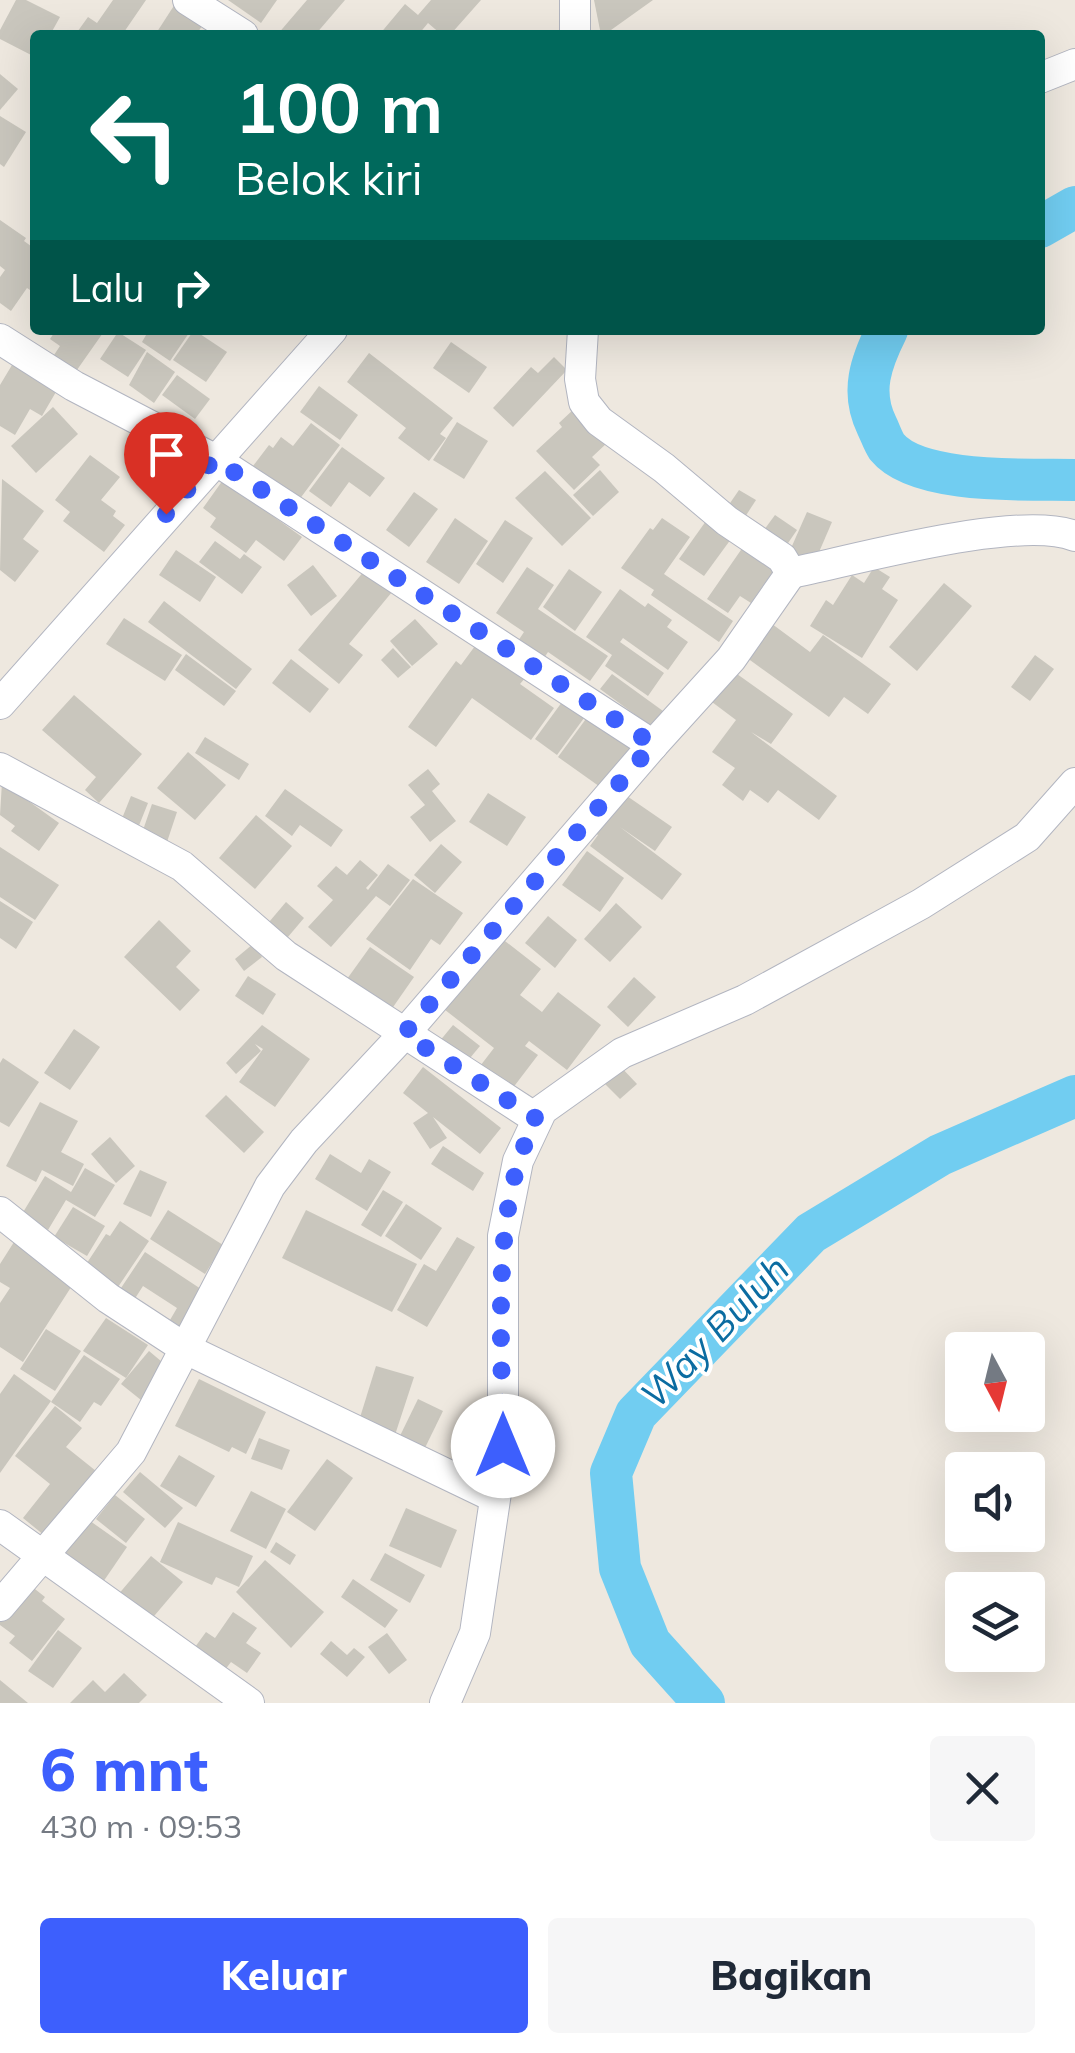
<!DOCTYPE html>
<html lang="id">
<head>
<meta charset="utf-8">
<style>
	body { margin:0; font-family:Mulish,sans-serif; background:#f6f6f7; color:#1f2937; height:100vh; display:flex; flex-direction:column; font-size:38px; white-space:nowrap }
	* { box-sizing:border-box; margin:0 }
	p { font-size:32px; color:#747a83 }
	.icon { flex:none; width:55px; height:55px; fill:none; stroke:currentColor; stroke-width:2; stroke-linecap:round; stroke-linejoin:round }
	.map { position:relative; height:1703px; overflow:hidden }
	.drawer { display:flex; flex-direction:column; background:#fff; flex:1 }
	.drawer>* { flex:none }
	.top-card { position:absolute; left:30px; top:30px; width:1015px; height:305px; border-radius:10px; box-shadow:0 10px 40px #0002; background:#00695c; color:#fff; overflow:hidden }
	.needle { width:65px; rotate:173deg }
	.tools { position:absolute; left:945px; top:1332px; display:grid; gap:20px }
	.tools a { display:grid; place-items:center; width:100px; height:100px; border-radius:10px; background:#fff; box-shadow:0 10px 40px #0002; font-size:50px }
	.pin { position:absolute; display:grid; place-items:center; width:85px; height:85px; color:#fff; margin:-102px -42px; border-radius:50% 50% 50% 0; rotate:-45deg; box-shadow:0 0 10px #0007 }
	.pin .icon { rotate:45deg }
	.me { position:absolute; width:110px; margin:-55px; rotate:0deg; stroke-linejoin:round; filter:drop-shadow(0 0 8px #0008) }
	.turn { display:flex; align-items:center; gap:35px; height:210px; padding:0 40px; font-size:45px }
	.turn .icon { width:130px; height:130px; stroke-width:2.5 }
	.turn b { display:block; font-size:70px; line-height:85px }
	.then { display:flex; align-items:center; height:95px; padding:0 40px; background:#0003; gap:20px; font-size:38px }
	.round { display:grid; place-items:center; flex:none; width:105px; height:105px; border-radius:10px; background:#f6f6f7 }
	.head { display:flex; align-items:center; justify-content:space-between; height:170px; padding:0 40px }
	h1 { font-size:60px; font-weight:800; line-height:75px; color:#3d5ffd }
	.action { display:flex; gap:20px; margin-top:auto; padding:20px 40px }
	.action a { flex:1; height:115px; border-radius:10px; background:#3d5ffd; color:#fff; font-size:40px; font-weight:800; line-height:115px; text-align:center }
	.action a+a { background:#f6f6f7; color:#1f2937 }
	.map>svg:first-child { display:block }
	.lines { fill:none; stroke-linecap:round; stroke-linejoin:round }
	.river { stroke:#71cdf1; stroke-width:42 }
	.building { fill:#c9c6bd }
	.minor-casing { stroke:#b2b5c0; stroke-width:32 }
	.minor { stroke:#fff; stroke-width:30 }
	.route { stroke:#3d5ffd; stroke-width:18; stroke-dasharray:0 32.4 }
	.labels { text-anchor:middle; stroke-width:8; stroke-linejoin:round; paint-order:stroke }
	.water-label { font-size:38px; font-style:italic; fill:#0b6ca1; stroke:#fff }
</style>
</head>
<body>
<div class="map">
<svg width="1075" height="1703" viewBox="0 0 1075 1703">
	<rect width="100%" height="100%" fill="#eee8df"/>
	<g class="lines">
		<g class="river">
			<path d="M1040 227 1075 207"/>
			<path d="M887 330C871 362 860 392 877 426 880 432 883 441 887 447 918 485 1029 479 1075 480"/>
			<path d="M704 1703 650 1643 620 1568 611 1473 636 1414 811 1233 940 1155 1075 1096"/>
		</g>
	</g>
	<g class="building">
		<path d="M16 0H26L60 17 50 35H35V57L0 39V30Z"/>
		<path d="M113 0H146L122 35H75L88 17 97 23Z"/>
		<path d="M228 0H277L261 23Z"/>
		<path d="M307 0H345L315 35H277Z"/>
		<path d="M431 0H481L450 35H442L428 23 418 35H379L405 4 418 15Z"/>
		<path d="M594 0H653L604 35H601Z"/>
		<path d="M177 1 206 20 196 35H155Z"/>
		<path d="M0 74 18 89 0 110Z"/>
		<path d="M0 116 26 132 4 167 0 164Z"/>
		<path d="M0 220 26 238 24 241 35 249V288L33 292 27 288 11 311 0 303V277L5 270 0 266Z"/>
		<path d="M56 330H105L72 377 50 361 60 346 50 339Z"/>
		<path d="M149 330H191L170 361 142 342Z"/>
		<path d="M194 330 227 352 206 382 173 360Z"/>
		<path d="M118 332 146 350 128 377 100 359Z"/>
		<path d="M451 342 487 367 469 393 433 368Z"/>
		<path d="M147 352 175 372 154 403 129 385Z"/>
		<path d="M369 353 453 418 440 434 446 438 429 461 398 438 406 428 347 382Z"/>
		<path d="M554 357 567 370 513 427 493 408 531 367 538 373Z"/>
		<path d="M15 360 60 385 42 416 30 409 15 435 0 426V385Z"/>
		<path d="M177 375 210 399 195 419 162 395Z"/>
		<path d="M319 386 358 415 340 440 300 412Z"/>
		<path d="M53 407 78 434 36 473 11 446Z"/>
		<path d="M574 409 607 443 592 457 600 465 574 490 536 451 562 427 559 423Z"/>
		<path d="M457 422 488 441 464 479 433 460Z"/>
		<path d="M311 423 340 445 299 500 253 466 269 445 273 448 281 437 293 446Z"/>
		<path d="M161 441 188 463 160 498 133 476Z"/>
		<path d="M342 447 385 478 370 497 349 482 331 507 309 491Z"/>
		<path d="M90 455 120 477 101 500 116 511 113 516 125 525 104 552 63 521 70 512 55 500Z"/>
		<path d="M600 470 619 492 593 516 573 495Z"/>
		<path d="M545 471 591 518 562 546 515 498Z"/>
		<path d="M2 479 44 511 23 539 39 551 15 582 0 570Z"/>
		<path d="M223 480 302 537 284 561 256 540 246 553 210 527 216 518 203 508Z"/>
		<path d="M739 490 756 500 745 517 728 506Z"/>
		<path d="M414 492 438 509 409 547 386 530Z"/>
		<path d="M807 512 832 522 813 566 788 555Z"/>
		<path d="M775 515 797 530 786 546 764 530Z"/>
		<path d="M455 518 488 541 459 584 426 562Z"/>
		<path d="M662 518 690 537 664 574 733 621 719 642 651 595 654 590 621 568 650 528 653 530Z"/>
		<path d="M505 520 533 538 503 583 476 564Z"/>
		<path d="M706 521 731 539 704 576 679 559Z"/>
		<path d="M215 541 240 559 244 554 262 567 242 594 199 562Z"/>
		<path d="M743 547 775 569 751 603 740 596 728 613 707 599Z"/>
		<path d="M176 550 216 577 200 602 159 575Z"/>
		<path d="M313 565 337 596 311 616 287 585Z"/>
		<path d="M527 567 554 585 538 609 608 656 590 681 548 652 542 661 516 644 524 632 496 613Z"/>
		<path d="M874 567 890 577 882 589 898 600 862 658 810 626 826 600 833 605 852 575 864 583Z"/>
		<path d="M569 569 602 592 575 631 543 607Z"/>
		<path d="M365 570 392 592 349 644 363 655 339 684 298 650Z"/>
		<path d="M944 583 972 606 917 671 889 647Z"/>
		<path d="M620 589 645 607 648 603 672 620 667 627 688 642 668 670 623 638 620 642 664 673 648 696 605 666 612 655 586 637Z"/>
		<path d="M164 601 252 669 236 689 148 622Z"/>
		<path d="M124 618 182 655 165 681 106 644Z"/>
		<path d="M415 619 438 644 412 666 390 641Z"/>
		<path d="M768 621 810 652 823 635 891 684 868 714 844 697 829 717 743 655Z"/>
		<path d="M475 646 526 677 520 684 554 708 531 740 472 698 436 747 408 727 456 661 461 665Z"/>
		<path d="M393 648 411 667 398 678 381 660Z"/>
		<path d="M186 654 236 691 224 706 175 670Z"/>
		<path d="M1035 655 1054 669 1030 701 1011 687Z"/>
		<path d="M291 659 329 689 310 713 272 683Z"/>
		<path d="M730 669 793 714 771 744 751 732 837 796 819 820 778 790 768 803 750 790 743 801 722 785 735 768 712 752 736 720 708 699Z"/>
		<path d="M612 674 663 711 652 727 600 689Z"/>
		<path d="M74 695 142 754 99 803 85 790 96 777 42 730Z"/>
		<path d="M562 702 584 718 557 755 535 739Z"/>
		<path d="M591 712 636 744 603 789 558 757Z"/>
		<path d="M205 737 249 764 239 780 195 753Z"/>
		<path d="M188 752 226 785 195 820 157 788Z"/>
		<path d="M428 769 440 784 432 791 456 821 430 842 410 817 425 805 408 785Z"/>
		<path d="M2 782 59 823 39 851 11 831 15 826 0 815Z"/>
		<path d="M285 789 343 830 331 847 300 825 292 836 265 816Z"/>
		<path d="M488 793 526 817 507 846 469 822Z"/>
		<path d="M624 794 672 827 655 851 620 827 682 874 662 900 590 846 598 835 590 829Z"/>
		<path d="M131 796 148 803 136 833 119 826Z"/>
		<path d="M152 804 177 812 167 842 142 833Z"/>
		<path d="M256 815 292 846 255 889 219 858Z"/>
		<path d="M441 844 462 862 435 893 414 875Z"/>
		<path d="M0 847 59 885 35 920 0 897Z"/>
		<path d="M587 851 624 878 600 912 562 885Z"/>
		<path d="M360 860 378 875 366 888 368 890 388 864 410 880 390 906 376 896 331 947 308 927 333 900 317 886 336 866 347 875Z"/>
		<path d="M413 879 463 913 440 945 431 939 410 970 366 939Z"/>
		<path d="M0 901 33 922 16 949 0 938Z"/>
		<path d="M286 902 304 918 282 944 264 928Z"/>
		<path d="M616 903 642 927 610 962 584 939Z"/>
		<path d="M548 916 577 940 555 968 525 943Z"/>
		<path d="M159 920 191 951 176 967 200 990 180 1011 124 957Z"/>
		<path d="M496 934 541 969 520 995 542 1012 558 992 601 1025 567 1070 529 1041 525 1046 538 1055 509 1093 477 1070 494 1048 440 1006Z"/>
		<path d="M253 944 262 957 244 971 235 959Z"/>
		<path d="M370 947 414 977 391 1010 347 979Z"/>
		<path d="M248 976 276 994 263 1015 235 996Z"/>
		<path d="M634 977 656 997 628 1027 607 1007Z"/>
		<path d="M262 1025 310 1059 275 1107 239 1082 263 1049 255 1044 261 1051 236 1074 226 1063Z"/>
		<path d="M453 1025 480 1046 460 1070 434 1048Z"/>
		<path d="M74 1029 100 1047 70 1090 44 1073Z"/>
		<path d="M3 1058 39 1082 9 1127 0 1122V1063Z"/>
		<path d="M619 1065 637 1084 620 1099 602 1081Z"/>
		<path d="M423 1067 501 1128 480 1154 433 1117 447 1138 430 1149 413 1123 428 1113 403 1093Z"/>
		<path d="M226 1095 264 1132 244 1153 205 1116Z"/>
		<path d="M40 1102 78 1121 61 1152 84 1164 73 1186 42 1170 36 1182 6 1166Z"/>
		<path d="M110 1137 135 1166 116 1183 91 1154Z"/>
		<path d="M443 1146 484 1173 473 1191 431 1164Z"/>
		<path d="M330 1154 361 1173 369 1159 391 1172 367 1211 315 1179Z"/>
		<path d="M85 1168 115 1185 95 1217 66 1200 48 1230 22 1214 45 1176 71 1192Z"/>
		<path d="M140 1170 167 1182 151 1217 123 1204Z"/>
		<path d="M383 1190 403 1202 381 1237 361 1225Z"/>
		<path d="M406 1204 442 1228 421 1260 385 1236Z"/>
		<path d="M73 1207 105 1226 87 1256 54 1237Z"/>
		<path d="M168 1210 223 1245 205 1274 150 1239Z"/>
		<path d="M306 1210 417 1264 392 1312 282 1258Z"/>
		<path d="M120 1221 149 1241 114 1293 81 1272 106 1234 110 1236Z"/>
		<path d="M457 1237 475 1247 427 1327 397 1310 424 1264 436 1271Z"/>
		<path d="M14 1242 75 1281 23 1362 0 1347V1303L10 1288 0 1282V1264Z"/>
		<path d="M145 1252 207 1293 183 1328 170 1320 177 1308 143 1286 134 1300 119 1291Z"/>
		<path d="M106 1318 148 1345 126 1378 83 1351Z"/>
		<path d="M46 1329 81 1351 55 1391 20 1369Z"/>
		<path d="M149 1351 168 1367 141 1400 121 1384Z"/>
		<path d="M84 1355 120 1379 101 1406 94 1402 80 1422 51 1402Z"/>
		<path d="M376 1366 414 1377 394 1438 357 1427Z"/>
		<path d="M14 1374 51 1401 0 1473V1394Z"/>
		<path d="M199 1379 266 1412 246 1454 232 1447 229 1452 175 1426Z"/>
		<path d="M418 1399 443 1411 421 1456 396 1444Z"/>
		<path d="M55 1406 82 1428 66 1447 101 1475 50 1540 23 1518 50 1484 15 1456Z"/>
		<path d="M259 1438 290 1450 282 1470 251 1459Z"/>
		<path d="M179 1455 215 1476 196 1507 160 1486Z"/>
		<path d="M327 1459 353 1478 315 1531 287 1512Z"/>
		<path d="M140 1472 183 1508 165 1528 123 1492Z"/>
		<path d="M251 1491 286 1509 266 1549 230 1531Z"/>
		<path d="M115 1495 145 1519 126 1543 96 1519Z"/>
		<path d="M406 1508 457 1530 441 1568 389 1546Z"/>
		<path d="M83 1516 127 1547 103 1582 58 1550Z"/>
		<path d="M178 1522 253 1556 239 1587 216 1577 212 1585 160 1562Z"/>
		<path d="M276 1542 296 1555 290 1565 270 1552Z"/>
		<path d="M385 1553 425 1575 410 1603 370 1580Z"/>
		<path d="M151 1556 183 1582 149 1622 117 1596Z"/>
		<path d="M265 1560 324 1612 291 1648 236 1592Z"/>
		<path d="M353 1579 398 1610 385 1628 341 1597Z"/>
		<path d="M26 1582 45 1597 42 1601 65 1619 32 1661 9 1643 15 1636 0 1625V1615Z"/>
		<path d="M233 1612 257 1628 246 1643 261 1653 247 1673 231 1662 221 1675 190 1654 206 1632 215 1638Z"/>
		<path d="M58 1630 82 1648 53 1688 28 1671Z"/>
		<path d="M387 1633 407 1660 389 1674 368 1647Z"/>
		<path d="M331 1641 347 1655 354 1648 365 1657 347 1677 320 1654Z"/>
		<path d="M124 1673 147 1695 139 1703H70L93 1680 105 1692Z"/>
		<path d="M0 1680 28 1703H0Z"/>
	</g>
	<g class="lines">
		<defs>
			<g id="minor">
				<path d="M188 0 243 35"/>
				<path d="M575 0V35"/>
				<path d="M1040 78 1075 64"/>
				<path d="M583 330 580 379 584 402 599 421 664 468 727 521 782 558 791 573C856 560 1018 514 1075 536"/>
				<path d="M0 339 74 386 214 459 653 745"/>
				<path d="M0 704 332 330"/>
				<path d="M0 768 182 866 286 956 537 1119"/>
				<path d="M0 1212 108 1298 186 1349 494 1497"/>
				<path d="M0 1525 249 1703"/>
				<path d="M0 1606 131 1452 270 1186 304 1141 404 1034 653 745 731 659 791 573"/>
				<path d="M445 1703 475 1633 503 1446V1236L518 1161 542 1110 622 1053 745 1000 921 904 1027 837 1075 783"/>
			</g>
		</defs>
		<use href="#minor" class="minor-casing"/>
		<use href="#minor" class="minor"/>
	</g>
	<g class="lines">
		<path class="route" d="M166 514 214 459 653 744 404 1034 537 1119C488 1203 503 1350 503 1446"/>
	</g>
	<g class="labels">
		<g class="water-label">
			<text transform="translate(715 1332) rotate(-46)" y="13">Way Buluh</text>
		</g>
	</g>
</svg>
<div class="tools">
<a><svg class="needle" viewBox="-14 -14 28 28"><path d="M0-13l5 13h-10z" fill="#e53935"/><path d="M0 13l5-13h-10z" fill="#747a83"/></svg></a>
<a><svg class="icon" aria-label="sound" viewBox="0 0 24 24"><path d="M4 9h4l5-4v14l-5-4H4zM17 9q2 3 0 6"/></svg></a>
<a><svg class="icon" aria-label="layers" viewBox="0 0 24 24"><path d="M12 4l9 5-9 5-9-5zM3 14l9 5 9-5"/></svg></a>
</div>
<div class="pin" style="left:166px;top:514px;background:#d93025"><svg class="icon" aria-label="arrive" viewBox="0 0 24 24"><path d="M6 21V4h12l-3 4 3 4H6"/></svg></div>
<svg class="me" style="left:503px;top:1446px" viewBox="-20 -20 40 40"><circle r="19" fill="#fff"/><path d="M0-13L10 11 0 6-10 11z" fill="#3d5ffd"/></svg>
<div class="top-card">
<div class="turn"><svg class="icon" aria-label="left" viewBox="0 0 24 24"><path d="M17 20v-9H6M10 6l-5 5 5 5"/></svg><div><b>100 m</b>Belok kiri</div></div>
<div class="then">Lalu<svg class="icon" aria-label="right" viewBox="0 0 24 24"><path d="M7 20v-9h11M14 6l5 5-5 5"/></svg></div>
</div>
</div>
<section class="drawer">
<div class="head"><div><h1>6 mnt</h1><p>430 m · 09:53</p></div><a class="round"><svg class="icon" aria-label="close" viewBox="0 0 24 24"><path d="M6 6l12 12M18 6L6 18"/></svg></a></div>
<div class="action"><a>Keluar</a><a>Bagikan</a></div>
</section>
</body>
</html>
